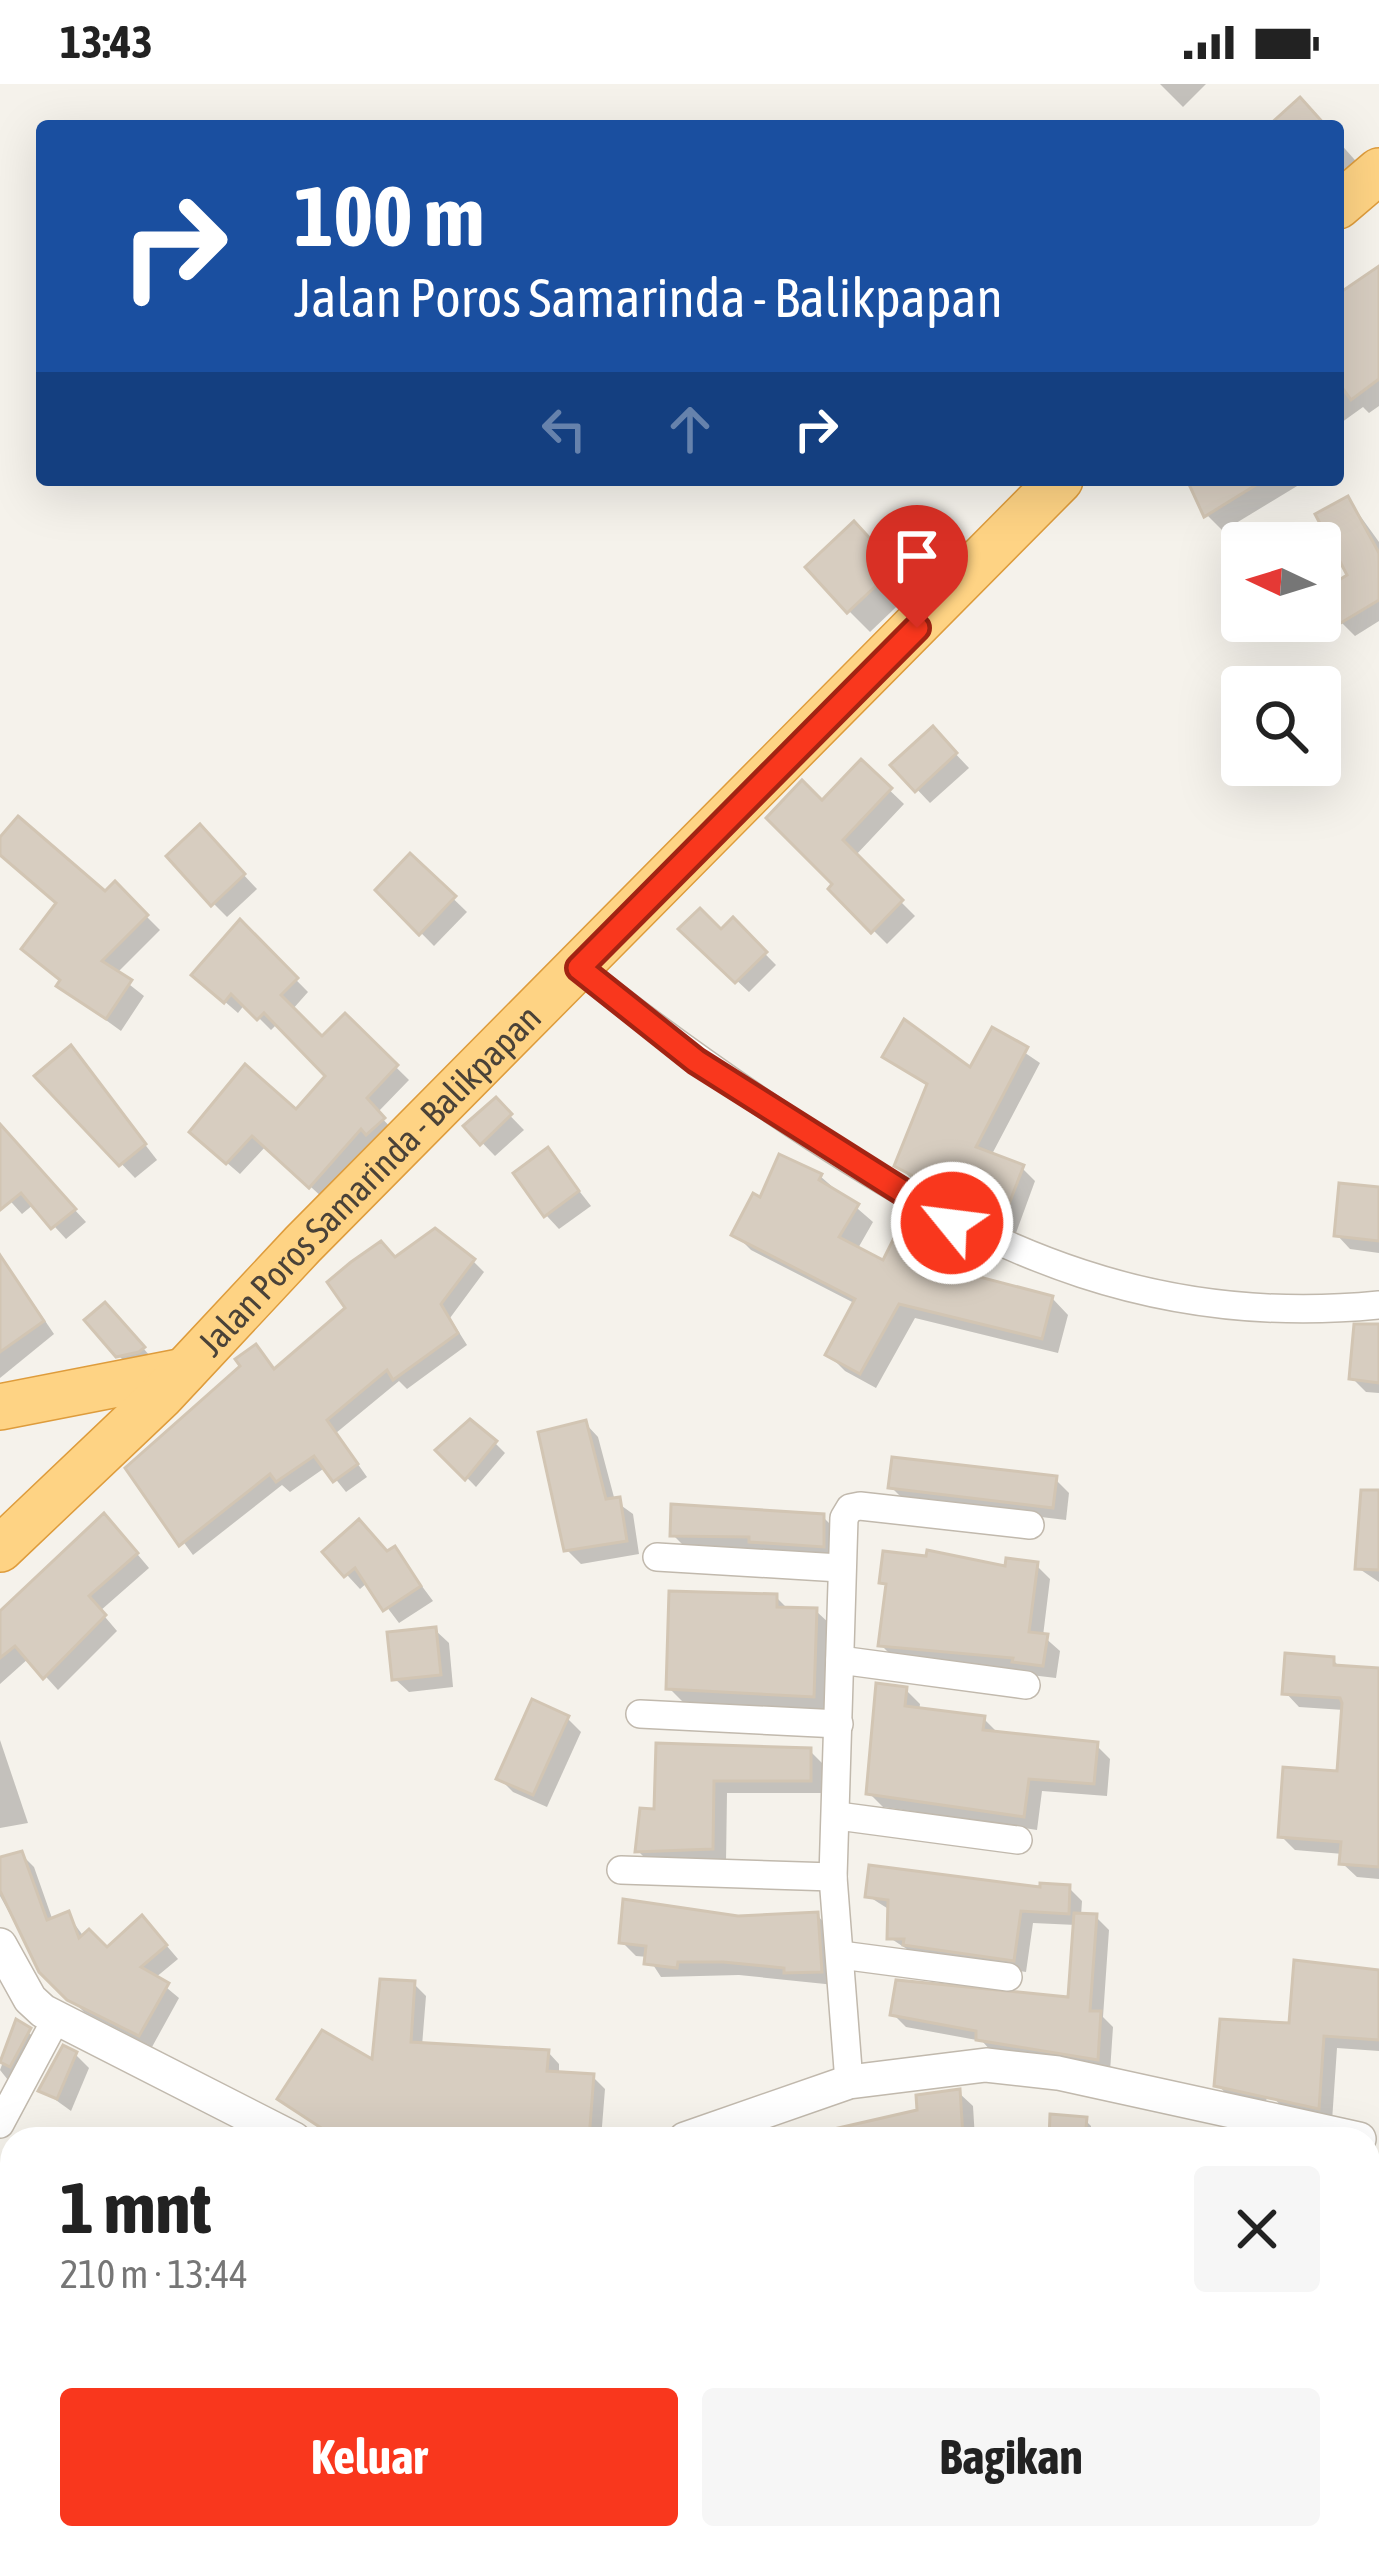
<!DOCTYPE html>
<html lang="id">
<head>
<meta charset="utf-8">
<style>
	body { margin:0; font-family:"Asap Condensed",sans-serif; background:#f6f6f6; color:#222; height:100vh; display:flex; flex-direction:column; font-size:45px; white-space:nowrap }
	* { box-sizing:border-box; margin:0 }
	p { font-size:39px; color:#767676 }
	.icon { flex:none; width:66px; height:66px; fill:none; stroke:currentColor; stroke-width:2; stroke-linecap:round; stroke-linejoin:round }
	.map { position:relative; flex:1; overflow:hidden }
	.side { position:absolute; left:0px; top:2043px; width:1380px; height:423px; display:flex; flex-direction:column; background:#fff; border-radius:36px 36px 0 0; box-shadow:0 12px 48px #0002 }
	.side>* { flex:none }
	.guide { position:absolute; left:36px; top:36px; width:1308px; height:366px; border-radius:12px; box-shadow:0 12px 48px #0002; background:#1a4fa0; color:#fff; overflow:hidden }
	.needle { width:78px; rotate:274deg }
	.tools { position:absolute; left:1221px; top:438px; display:grid; gap:24px }
	.tools a { display:grid; place-items:center; width:120px; height:120px; border-radius:12px; background:#fff; box-shadow:0 12px 48px #0002; font-size:60px }
	.pin { position:absolute; display:grid; place-items:center; width:102px; height:102px; color:#fff; margin:-123px -51px; border-radius:50% 50% 50% 0; rotate:-45deg; box-shadow:0 0 12px #0007 }
	.pin .icon { rotate:45deg }
	.me { position:absolute; width:132px; margin:-66px; rotate:299deg; stroke-linejoin:round; filter:drop-shadow(0 0 9px #0008) }
	.turn { display:flex; align-items:center; gap:42px; height:252px; padding:0 60px; font-size:54px }
	.turn .icon { width:156px; height:156px; stroke-width:2.5 }
	.turn b { display:block; font-size:84px; line-height:102px }
	.lanes { display:flex; align-items:center; height:114px; padding:0 60px; background:#0003; justify-content:center; gap:60px; direction:ltr }
	.lanes .off { opacity:.35 }
	.round { display:grid; place-items:center; flex:none; width:126px; height:126px; border-radius:12px; background:#f6f6f6 }
	.head { display:flex; align-items:center; justify-content:space-between; height:204px; padding:0 60px }
	h1 { font-size:72px; font-weight:700; line-height:90px }
	.primary-button { display:flex; gap:24px; margin-top:auto; padding:24px 60px }
	.primary-button a { flex:1; height:138px; border-radius:12px; background:#f9371d; color:#fff; font-size:48px; font-weight:700; line-height:138px; text-align:center }
	.primary-button a+a { background:#f6f6f6; color:#222 }
	.status { display:flex; justify-content:space-between; align-items:center; height:84px; padding:0 60px; background:#fff; direction:ltr }
	.status svg { height:33px; fill:currentColor }
	.map>svg:first-child { display:block }
	.shadow { fill:#0003 }
	.building { fill:#d7cdc0; stroke:#d2c5b3; stroke-width:3 }
	.lines { fill:none; stroke-linecap:round; stroke-linejoin:round }
	.minor-casing { stroke:#c1b9ad; stroke-width:30 }
	.tertiary-casing { stroke:#c1b9ad; stroke-width:36 }
	.trunk-casing { stroke:#de9c3c; stroke-width:48 }
	.minor { stroke:#fff; stroke-width:27 }
	.tertiary { stroke:#fff; stroke-width:33 }
	.trunk { stroke:#fed384; stroke-width:45 }
	.route-casing { stroke:#a22413; stroke-width:30 }
	.route { stroke:#f9371d; stroke-width:21 }
	.labels { text-anchor:middle; stroke-width:9; stroke-linejoin:round; paint-order:stroke }
	.street-label { font-size:36px; fill:#4a4238; stroke:#fff }
</style>
</head>
<body>
<div class="status"><b>13:43</b><svg viewBox="0 0 49 12"><path d="M0 12V9h3v3zM5 12V6h3v6zM10 12V3h3v9zM15 12V0h3v12zM26 1h20v11H26zM47 4h2v5h-2z"/></svg></div>
<div class="map">
<svg width="1379" height="2465" viewBox="0 0 1379 2465">
	<rect width="100%" height="100%" fill="#f5f2eb"/>
	<g class="shadow">
		<path d="M1160 0H1206L1183 23Z"/>
		<path d="M1338 57 1362 84 1338 106Z"/>
		<path d="M1379 187V322L1369 329 1363 323 1338 341V233Z"/>
		<path d="M1190 396H1307L1223 447 1207 431Z"/>
		<path d="M1348 415 1379 458V537L1355 552 1341 538 1351 492Z"/>
		<path d="M875 463 915 505 870 548 849 527Z"/>
		<path d="M933 646 969 684 930 719 894 681Z"/>
		<path d="M861 679 904 720 855 772 915 832 887 860 832 805 837 800 822 720Z"/>
		<path d="M0 758 105 811 115 801 160 846 116 890 144 912 121 947 59 902V820L0 768Z"/>
		<path d="M213 758 257 805 227 833 213 819Z"/>
		<path d="M410 773 467 828 434 862 379 806Z"/>
		<path d="M733 837 776 881 749 908 682 845 721 849Z"/>
		<path d="M240 839 308 908 292 926 322 956 345 933 409 996 377 1029 395 1048 323 1114 266 1062 240 1090 205 1060 297 1029 330 992 278 939 271 946 245 920 238 929 208 903Z"/>
		<path d="M993 947 1040 979 991 1072 1022 1084 1035 1097 1016 1149 911 1094 897 1081 929 1003 886 972 971 987Z"/>
		<path d="M71 965 157 1076 135 1094 38 992Z"/>
		<path d="M496 1017 524 1046 495 1072 467 1043Z"/>
		<path d="M0 1045 86 1138 66 1155 34 1120 22 1130 4 1110 0 1114Z"/>
		<path d="M548 1067 591 1122 559 1145 546 1131Z"/>
		<path d="M820 1092 873 1138 857 1166 885 1180 956 1160 972 1176 965 1192 1052 1214 1068 1231 1058 1269 915 1234 876 1304 845 1287 829 1271 856 1220 751 1166 735 1150 761 1117Z"/>
		<path d="M1379 1109V1169L1350 1165 1337 1151Z"/>
		<path d="M396 1176 473 1177 484 1188 450 1234 467 1261 407 1305 399 1297 336 1349 367 1393 346 1408 326 1383 290 1408 282 1401 193 1471 129 1384 244 1282 255 1264 276 1287Z"/>
		<path d="M0 1180 16 1194 54 1250 0 1294Z"/>
		<path d="M118 1235 156 1279 132 1285 118 1271Z"/>
		<path d="M1379 1244V1309L1366 1308 1352 1294Z"/>
		<path d="M585 1339 598 1353 615 1417 633 1430 639 1470 581 1480 567 1466Z"/>
		<path d="M495 1359 505 1369 476 1403 440 1366Z"/>
		<path d="M1055 1395 1069 1409 1066 1436 905 1417 891 1403Z"/>
		<path d="M1379 1422V1498L1358 1484Z"/>
		<path d="M823 1433 837 1447V1475L687 1465 673 1451Z"/>
		<path d="M117 1446 149 1484 100 1527 117 1547 58 1606 29 1574 0 1600V1530Z"/>
		<path d="M395 1466 433 1517 399 1539 368 1498 360 1505 326 1468 388 1471Z"/>
		<path d="M1036 1481 1050 1495 1043 1552 1060 1567 1056 1594 895 1575 881 1561 889 1504 882 1498Z"/>
		<path d="M776 1513 789 1526 816 1527 830 1540 827 1626 683 1618 669 1604Z"/>
		<path d="M435 1546 449 1559 453 1603 409 1608 395 1595Z"/>
		<path d="M1333 1576 1342 1585 1379 1587V1795L1357 1793 1342 1779 1343 1770 1295 1766 1281 1752 1340 1690 1344 1626 1299 1623 1285 1608Z"/>
		<path d="M906 1606 920 1620 919 1627 984 1635 998 1649 1096 1661 1110 1675 1107 1712 1042 1707 1037 1746 883 1723 869 1709Z"/>
		<path d="M567 1634 581 1648 547 1723 513 1708 499 1694Z"/>
		<path d="M0 1656 28 1739 0 1744Z"/>
		<path d="M658 1662 810 1667 824 1681 823 1709H727L726 1778 652 1781 638 1767 657 1728Z"/>
		<path d="M21 1770 34 1783 53 1837 68 1831 84 1853 107 1867 155 1848 178 1875 155 1894 179 1914 152 1963 84 1928 41 1886 0 1812V1776Z"/>
		<path d="M1069 1804 1082 1817 1081 1832 1096 1833 1109 1846 1103 1933 1113 1943 1110 1988 992 1968 982 1957 906 1943 893 1930 1071 1916 1076 1841 1033 1839 1026 1888 919 1873 890 1854V1826L868 1812Z"/>
		<path d="M817 1831 830 1845 835 1901 739 1891 661 1893 648 1873 636 1872 622 1858 738 1835Z"/>
		<path d="M1379 1887V1967L1337 1964 1332 2037 1286 2027 1269 2009 1264 2022 1231 2015 1217 2000 1292 1942Z"/>
		<path d="M414 1900 426 1912 422 1962 548 1968 559 1980V1991L593 1993 605 2005 601 2055H337L281 2015 375 1979Z"/>
		<path d="M17 1940 43 1960 12 2001 0 1986Z"/>
		<path d="M75 1970 89 1984 71 2027 42 2006Z"/>
		<path d="M959 2009 973 2022 975 2055H866L863 2042 920 2029Z"/>
		<path d="M1085 2036 1091 2042V2055H1052Z"/>
		<path d="M181 2044 202 2055H175Z"/>
		<path d="M1368 2096 1379 2097V2179H1368Z"/>
		<path d="M1368 2223 1379 2226V2319L1368 2318Z"/>
		<path d="M200 2454H318V2465H211Z"/>
		<path d="M555 2454H671L670 2465H554Z"/>
		<path d="M724 2454H767L769 2465H722Z"/>
		<path d="M803 2454H867L872 2465H802Z"/>
	</g>
	<g class="building">
		<path d="M1300 13 1326 42H1268Z"/>
		<path d="M1379 182V295L1351 316 1338 298V210Z"/>
		<path d="M1187 396H1264L1204 433Z"/>
		<path d="M1348 412 1379 469V516L1339 540 1320 508 1347 491 1315 430Z"/>
		<path d="M854 437 896 483 847 529 805 483Z"/>
		<path d="M933 642 957 669 915 708 890 681Z"/>
		<path d="M861 675 892 704 843 756 903 816 871 849 828 805 832 800 766 734 802 696 822 716Z"/>
		<path d="M18 732 105 807 115 797 148 831 102 877 132 896 106 935 56 902 60 896 21 865 56 819 0 771V753Z"/>
		<path d="M200 740 245 790 211 822 166 772Z"/>
		<path d="M410 769 456 812 419 851 375 806Z"/>
		<path d="M700 824 721 845 733 833 767 868 735 899 678 845Z"/>
		<path d="M240 835 298 894 281 911 322 952 345 929 398 981 367 1014 385 1034 366 1051 361 1045 309 1104 252 1052 226 1080 189 1048 245 980 296 1025 325 992 264 929 257 936 231 910 224 919 191 891Z"/>
		<path d="M904 935 970 983 992 943 1028 963 976 1063 1024 1081 1002 1138 894 1082 927 1000 882 973Z"/>
		<path d="M71 961 146 1060 119 1082 34 992Z"/>
		<path d="M496 1013 512 1030 480 1061 463 1042Z"/>
		<path d="M0 1040 76 1125 51 1145 21 1109 0 1126Z"/>
		<path d="M548 1063 579 1107 544 1133 513 1089Z"/>
		<path d="M779 1070 822 1090 819 1096 859 1120 839 1153 883 1176 906 1130 958 1157 945 1184 1053 1212 1042 1255 899 1220 860 1290 825 1271 855 1215 731 1151 753 1109 760 1113Z"/>
		<path d="M1339 1099 1379 1103V1157L1334 1152Z"/>
		<path d="M435 1144 475 1175 441 1220 458 1249 393 1296 387 1286 327 1336 358 1380 333 1398 314 1372 276 1398 270 1390 179 1462 125 1384 240 1282 235 1275 256 1260 274 1285 345 1224 327 1198 351 1178 381 1157 395 1173Z"/>
		<path d="M0 1171 44 1237 0 1268Z"/>
		<path d="M105 1218 145 1263 139 1268 116 1273 84 1236Z"/>
		<path d="M1354 1240H1379V1299L1349 1295Z"/>
		<path d="M470 1335 497 1357 465 1396 435 1366Z"/>
		<path d="M586 1336 606 1415 620 1413 627 1457 564 1467 538 1348Z"/>
		<path d="M892 1373 1057 1392 1053 1424 888 1404Z"/>
		<path d="M1361 1406H1379V1486L1355 1485Z"/>
		<path d="M671 1420 824 1430V1463L749 1458V1453L670 1452Z"/>
		<path d="M104 1429 138 1469 89 1512 106 1531 43 1595 15 1562 0 1574V1527Z"/>
		<path d="M359 1435 387 1467 395 1462 421 1502 383 1527 355 1484 344 1493 322 1468Z"/>
		<path d="M927 1466 1005 1482 1006 1474 1038 1478 1029 1548 1048 1550 1043 1582 1012 1578 1013 1574 878 1562 886 1500 879 1499 883 1467 926 1472Z"/>
		<path d="M669 1507 777 1510V1523L817 1524 814 1613 666 1605Z"/>
		<path d="M436 1543 441 1591 392 1596 387 1548Z"/>
		<path d="M1285 1569 1334 1573V1581L1379 1584V1783L1339 1780 1341 1758 1278 1753 1283 1683 1337 1687 1342 1619 1340 1614 1282 1610Z"/>
		<path d="M876 1599 907 1603 905 1622 985 1632 983 1646 1098 1658 1094 1700 1029 1695 1024 1733 866 1710Z"/>
		<path d="M532 1615 569 1632 533 1711 496 1695Z"/>
		<path d="M656 1659 811 1664V1697H714L713 1765 635 1768 640 1724 654 1725Z"/>
		<path d="M22 1767 47 1836 69 1827 79 1854 89 1845 107 1863 142 1831 167 1861 141 1883 169 1899 139 1952 67 1916 39 1888 0 1807V1773Z"/>
		<path d="M869 1781 1040 1803V1799L1070 1801 1069 1830 1021 1827 1014 1877 903 1861 904 1855H887L888 1816 865 1813Z"/>
		<path d="M623 1815 738 1832 818 1828 822 1888 784 1889V1884L723 1878H678L677 1884 644 1880 646 1862 619 1859Z"/>
		<path d="M1074 1829 1097 1830 1090 1927H1101L1098 1976 976 1956V1947L890 1931 896 1896 1068 1913Z"/>
		<path d="M1294 1876 1379 1886V1956L1324 1952 1319 2025 1214 2002 1220 1935 1289 1939Z"/>
		<path d="M380 1895 415 1897 411 1958 549 1966 547 1987 594 1990 589 2055H338L277 2015 322 1946 372 1975Z"/>
		<path d="M16 1935 31 1944 10 1983 0 1978Z"/>
		<path d="M63 1961 77 1968 57 2015 38 2007Z"/>
		<path d="M960 2005 963 2053 835 2055 834 2045 917 2026 916 2011Z"/>
		<path d="M1050 2030 1087 2033 1085 2055H1049Z"/>
	</g>
	<g class="lines">
		<defs>
			<g id="minor">
				<path d="M579 884C655 946 733 1000 815 1054 995 1171 1159 1243 1379 1221"/>
				<path d="M657 1473 840 1484"/>
				<path d="M840 1576 1026 1601"/>
				<path d="M640 1630 839 1640"/>
				<path d="M838 1732 1018 1756"/>
				<path d="M621 1786 833 1793"/>
				<path d="M841 1871 1008 1893"/>
				<path d="M849 1998 833 1793 844 1434 850 1424 860 1422 1030 1441"/>
				<path d="M0 2040 56 1935"/>
				<path d="M90 2454 91 2465"/>
				<path d="M0 2463 68 2454"/>
				<path d="M151 2465 152 2454"/>
				<path d="M401 2465 406 2454"/>
				<path d="M500 2465 501 2454"/>
				<path d="M672 2465 673 2454"/>
			</g>
			<g id="tertiary">
				<path d="M0 1861 30 1915 43 1927 294 2055"/>
				<path d="M685 2055 849 1998 986 1981 1058 1989 1359 2055"/>
			</g>
			<g id="trunk">
				<path d="M1338 122 1379 87"/>
				<path d="M0 1323 184 1287"/>
				<path id="s1" d="M0 1465 161 1312 303 1160 1060 396"/>
			</g>
		</defs>
		<use href="#minor" class="minor-casing"/>
		<use href="#tertiary" class="tertiary-casing"/>
		<use href="#trunk" class="trunk-casing"/>
		<use href="#minor" class="minor"/>
		<use href="#tertiary" class="tertiary"/>
		<use href="#trunk" class="trunk"/>
	</g>
	<g class="lines">
		<defs>
			<path id="route" d="M917 544 579 884 696 977 952 1139"/>
		</defs>
		<use href="#route" class="route-casing"/>
		<use href="#route" class="route"/>
	</g>
	<g class="labels">
		<g class="street-label">
			<text dy="13" stroke="none"><textPath href="#s1" startOffset="522">Jalan Poros Samarinda - Balikpapan</textPath></text>
		</g>
	</g>
</svg>
<div class="tools">
<a><svg class="needle" viewBox="-14 -14 28 28"><path d="M0-13l5 13h-10z" fill="#e53935"/><path d="M0 13l5-13h-10z" fill="#767676"/></svg></a>
<a><svg class="icon" aria-label="search" viewBox="0 0 24 24"><circle cx="10" cy="10" r="6"/><path d="M15 15l6 6"/></svg></a>
</div>
<div class="pin" style="left:917px;top:544px;background:#d93025"><svg class="icon" aria-label="arrive" viewBox="0 0 24 24"><path d="M6 21V4h12l-3 4 3 4H6"/></svg></div>
<svg class="me" style="left:952px;top:1139px" viewBox="-20 -20 40 40"><circle r="17" fill="#f9371d" stroke="#fff" stroke-width="3"/><path d="M0-11L8 9 0 5-8 9z" fill="#fff"/></svg>
<div class="guide">
<div class="turn"><svg class="icon" aria-label="right" viewBox="0 0 24 24"><path d="M7 20v-9h11M14 6l5 5-5 5"/></svg><div><b>100 m</b>Jalan Poros Samarinda - Balikpapan</div></div>
<div class="lanes"><svg class="icon off" aria-label="left" viewBox="0 0 24 24"><path d="M17 20v-9H6M10 6l-5 5 5 5"/></svg><svg class="icon off" aria-label="ahead" viewBox="0 0 24 24"><path d="M12 20V5M6 11l6-6 6 6"/></svg><svg class="icon" aria-label="right" viewBox="0 0 24 24"><path d="M7 20v-9h11M14 6l5 5-5 5"/></svg></div>
</div>
<section class="side">
<div class="head"><div><h1>1 mnt</h1><p>210 m · 13:44</p></div><a class="round"><svg class="icon" aria-label="close" viewBox="0 0 24 24"><path d="M6 6l12 12M18 6L6 18"/></svg></a></div>
<div class="primary-button"><a>Keluar</a><a>Bagikan</a></div>
</section>
</div>
</body>
</html>
